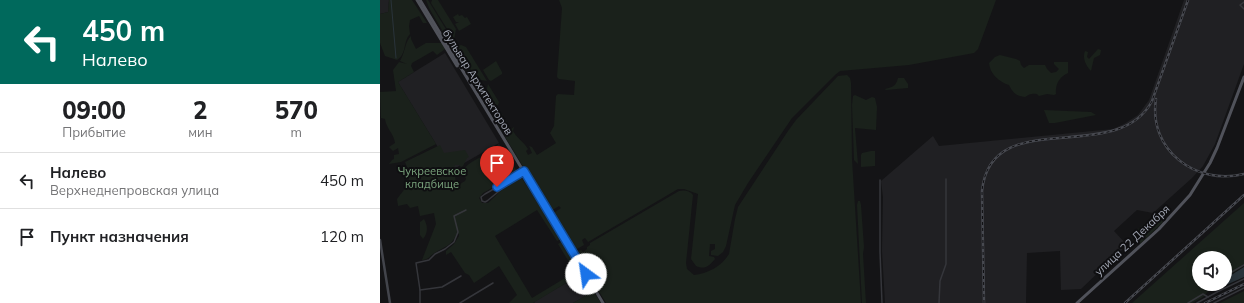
<!DOCTYPE html>
<html lang="ru">
<head>
<meta charset="utf-8">
<style>
	body { margin:0; font-family:Mulish,sans-serif; background:#f6f6f6; color:#202124; height:100vh; display:flex; flex-direction:column; font-size:15px; white-space:nowrap }
	* { box-sizing:border-box; margin:0 }
	p { font-size:13px; color:#757577 }
	.icon { flex:none; width:22px; height:22px; fill:none; stroke:currentColor; stroke-width:2; stroke-linecap:round; stroke-linejoin:round }
	.map { position:relative; flex:1; overflow:hidden }
	.drawer { display:flex; flex-direction:column; background:#fff; width:380px }
	.drawer>* { flex:none }
	.guide { background:#00695c; color:#fff; overflow:hidden }
	.buttons { position:absolute; left:812px; top:251px; display:grid; gap:8px }
	.buttons a { display:grid; place-items:center; width:40px; height:40px; border-radius:50%; background:#fff; box-shadow:0 2px 6px #0003; font-size:20px }
	.pin { position:absolute; display:grid; place-items:center; width:34px; height:34px; color:#fff; margin:-41px -17px; border-radius:50% 50% 50% 0; rotate:-45deg; box-shadow:0 0 4px #0007 }
	.pin .icon { rotate:45deg }
	.me { position:absolute; width:44px; margin:-22px; rotate:329deg; stroke-linejoin:round; filter:drop-shadow(0 0 3px #0008) }
	.turn { display:flex; align-items:center; gap:14px; height:84px; padding:0 16px; font-size:18px }
	.turn .icon { width:52px; height:52px; stroke-width:2.5 }
	.turn b { display:block; font-size:28px; line-height:34px }
	.eta { display:flex; justify-content:space-evenly; align-items:center; height:68px; text-align:center }
	.eta b { font-size:24px; font-weight:800; line-height:28px }
	ul { padding:0; list-style:none }
	li { display:flex; align-items:center; gap:12px; height:56px; padding:0 16px; border-top:1px solid #e0e0e0 }
	li div { flex:1 }
	li b { display:block; font-size:15px }
	li em { font-style:normal }
	main { display:flex; flex:1; min-height:0 }
	.map>svg:first-child { display:block }
	.built { fill:#202023 }
	.green { fill:#1a211b }
	.water { fill:#29333a }
	.lines { fill:none; stroke-linecap:round; stroke-linejoin:round }
	.stream { stroke:#29333a; stroke-width:1 }
	.street { stroke:#35363b; stroke-width:1.5 }
	.secondary { stroke:#42444b; stroke-width:2.5 }
	.primary { stroke:#50525a; stroke-width:3 }
	.rail-casing { stroke:#474950; stroke-width:2.5 }
	.rail { stroke:#0f0f11; stroke-width:1; stroke-dasharray:3; stroke-linecap:butt }
	.route-casing { stroke:#114b97; stroke-width:10 }
	.route { stroke:#1a73e8; stroke-width:7 }
	.labels { text-anchor:middle; stroke-width:4; stroke-linejoin:round; paint-order:stroke }
	.street-label { font-size:11px; fill:#a5aab7; stroke:#0f0f11 }
	.park-label { font-size:11px; fill:#7aa37d; stroke:#0f0f11 }
</style>
</head>
<body>
<main>
<section class="drawer">
<div class="guide">
<div class="turn"><svg class="icon" aria-label="left" viewBox="0 0 24 24"><path d="M17 20v-9H6M10 6l-5 5 5 5"/></svg><div><b>450 m</b>Налево</div></div>
</div>
<div class="eta">
<div><b>09:00</b><p>Прибытие</p></div>
<div><b>2</b><p>мин</p></div>
<div><b>570</b><p>m</p></div>
</div>
<ul>
<li><svg class="icon" aria-label="left" viewBox="0 0 24 24"><path d="M17 20v-9H6M10 6l-5 5 5 5"/></svg><div><b>Налево</b><p>Верхнеднепровская улица</p></div><em>450 m</em></li>
<li><svg class="icon" aria-label="arrive" viewBox="0 0 24 24"><path d="M6 21V4h12l-3 4 3 4H6"/></svg><div><b>Пункт назначения</b></div><em>120 m</em></li>
</ul>
</section>
<div class="map">
<svg width="864" height="303" viewBox="0 0 864 303">
	<rect width="100%" height="100%" fill="#141416"/>
	<g class="built">
		<path d="M0 0H9L8 12 0 14Z"/>
		<path d="M804 0H864V64L835 144 823 166 812 178 773 213 757 210 734 231 747 245 701 289 681 290 680 251 647 253 646 303H505L502 251 503 197 501 181 553 136 559 146 733 129 744 124 758 115 769 100Z"/>
		<path d="M65 53 119 143 72 170 18 82Z"/>
		<path d="M119 144 136 170 129 174 131 177 126 180 124 177 117 181 110 168 114 166 116 157 111 150Z"/>
		<path d="M198 276 209 294 193 303H155L154 302Z"/>
	</g>
	<g class="green">
		<path d="M9 0H32L47 23H43L39 16 30 20 29 26 30 34C23 41 27 54 17 60L5 56 0 43V14L8 12Z"/>
		<path d="M46 0H48L75 44 73 45 69 42 49 8Z"/>
		<path d="M52 0H58L76 29 74 40 51 3Z"/>
		<path d="M179 0H616L598 49 594 53 529 65 460 71 455 75 412 118 368 183 355 205 346 246 343 252 338 256 331 255V251L335 249V244H330L329 256 334 257 335 259C329 266 325 270 316 266L311 259 318 194 304 189H298L208 242 205 238 202 240 204 245 195 250 172 214 181 208 179 206 171 211 169 209 113 117 121 112 131 129 134 127 133 131C137 138 143 141 148 149L146 151 148 155 152 153 149 146 152 147 157 155 176 143 170 133 174 126 176 96 178 94 194 95 195 81 179 79 177 77 182 8Z"/>
		<path d="M78 14 79 16 82 15 85 18 87 17 91 24 79 31 75 24 79 22H76L73 17Z"/>
		<path d="M31 36V39L36 49 46 43H62L65 49 57 55 53 51 32 63 31 66 34 72 18 82 56 144 21 162 9 164 12 160 14 159V155L19 154 18 148 13 151 9 147 15 143C14 134 6 128 5 119L1 118 0 92 16 91 13 70 19 62 27 64 20 61C25 53 25 41 31 36Z"/>
		<path d="M81 45 86 47 107 81 96 79 77 46Z"/>
		<path d="M77 47 100 88 98 89 97 88 77 56 75 48Z"/>
		<path d="M718 49 721 50 720 55 714 58 711 71C706 66 702 58 705 51L708 52 707 57 709 59Z"/>
		<path d="M620 55 636 59 640 61 641 65 644 68 649 65H665L667 69 671 73 676 72 679 69 674 64V62H688V73C679 77 675 85 676 94L674 95 667 94 659 96 657 94C652 93 649 94 645 97 636 96 633 93 629 85 619 82 610 74 609 63L615 57Z"/>
		<path d="M116 61 122 72V74L111 81 109 80 103 70Z"/>
		<path d="M467 75 470 78 471 83 472 159 481 303H226L196 253 201 250 203 252 207 249V247L210 245V243L299 191C304 190 309 190 313 195L306 263 307 269 314 275C327 274 342 266 349 254L355 219 358 207 408 131 416 120 458 76Z"/>
		<path d="M518 78H524L528 84V88L506 90 505 89C513 87 516 86 518 78Z"/>
		<path d="M108 84 119 102 118 105 114 107 106 93Z"/>
		<path d="M475 95 486 100 492 97 495 98 497 107 496 130 475 128 478 164 474 160 472 105 473 96Z"/>
		<path d="M664 110 711 112 716 115 675 123H669Z"/>
		<path d="M60 145 64 153 85 150 89 157 87 158 83 166 81 167 79 165H75L74 168 76 184H80L85 181 86 179 83 172C84 164 105 154 113 153L116 157 114 166 110 168 117 181 124 177 126 180 103 193 99 198 102 203H108L131 181 139 177H141L180 237 181 239 177 241 157 210 115 236 152 298 195 272 178 244 182 241 210 285 208 286 201 274 153 303H129L137 295 119 266 94 283 89 275 85 273 71 252 66 255V251L74 244 79 236V234H77C71 246 66 246 56 252 50 255 49 260 42 260L56 224 54 213 40 216 38 206 30 208 27 204 18 206 17 199C28 184 34 182 25 162Z"/>
		<path d="M121 147 136 170 129 174 116 152V150Z"/>
		<path d="M491 151H495V166L481 167V155L482 153Z"/>
		<path d="M478 201H480L481 205 484 247 483 254 486 303H482L477 205Z"/>
		<path d="M864 203V266L845 278V258H819V284H837L830 289 823 297 812 303H752Z"/>
		<path d="M44 219C48 226 48 233 43 239L40 235V222Z"/>
		<path d="M770 219H781L783 222 760 244 758 241 757 230Z"/>
		<path d="M211 288 221 303H193L212 292 210 289Z"/>
		<path d="M864 291V303H840Z"/>
	</g>
	<path class="water" d="M864 267V277L846 285 845 284V279Z"/>
	<g class="lines">
		<path class="stream" d="M11 0 16 58"/>
		<g class="street">
			<path d="M864 2 860 5 864 9"/>
			<path d="M129 180 124 187 107 201 105 202 102 201 101 197 105 194 143 172"/>
			<path d="M500 180V252L502 303"/>
			<path d="M845 276 864 265"/>
			<path d="M836 284 835 286 838 290"/>
			<path d="M40 290 62 287 81 276"/>
			<path d="M40 303V290L36 263 49 260 55 254 65 249 74 242 78 232 74 216 86 210"/>
			<path d="M80 303 113 283"/>
			<path d="M559 303 560 281 566 264V179"/>
			<path d="M808 303 823 294 828 297"/>
			<path d="M817 303 839 291 864 279"/>
			<path d="M834 303 864 288"/>
		</g>
		<path class="secondary" d="M0 240 10 303"/>
		<g class="primary">
			<path d="M37 0 77 66"/>
			<path d="M40 0 223 303"/>
			<path d="M697 303 779 229 810 195 830 163 837 148 864 77"/>
		</g>
		<defs>
			<g id="rail">
				<path d="M776 99C768 150 816 186 864 174"/>
				<path d="M604 303 602 191C611 103 737 168 772 101L808 0"/>
				<path d="M745 303 864 195"/>
				<path d="M825 303 864 284"/>
			</g>
		</defs>
		<use href="#rail" class="rail-casing"/>
		<use href="#rail" class="rail"/>
	</g>
	<g class="lines">
		<defs>
			<path id="route" d="M117 187 144 171 206 274"/>
		</defs>
		<use href="#route" class="route-casing"/>
		<use href="#route" class="route"/>
	</g>
	<g class="labels">
		<g class="street-label">
			<text transform="translate(98 82) rotate(58)" y="4">бульвар Архитекторов</text>
			<text transform="translate(752 240) rotate(-43)" y="4">улица 22 Декабря</text>
		</g>
		<g class="park-label">
			<text x="52" y="175">Чукреевское<tspan x="52" dy="13">кладбище</tspan></text>
		</g>
	</g>
</svg>
<div class="buttons">
<a><svg class="icon" aria-label="sound" viewBox="0 0 24 24"><path d="M4 9h4l5-4v14l-5-4H4zM17 9q2 3 0 6"/></svg></a>
</div>
<div class="pin" style="left:117px;top:187px;background:#d93025"><svg class="icon" aria-label="arrive" viewBox="0 0 24 24"><path d="M6 21V4h12l-3 4 3 4H6"/></svg></div>
<svg class="me" style="left:206px;top:274px" viewBox="-20 -20 40 40"><circle r="19" fill="#fff"/><path d="M0-13L10 11 0 6-10 11z" fill="#1a73e8"/></svg>
</div>
</main>
</body>
</html>
